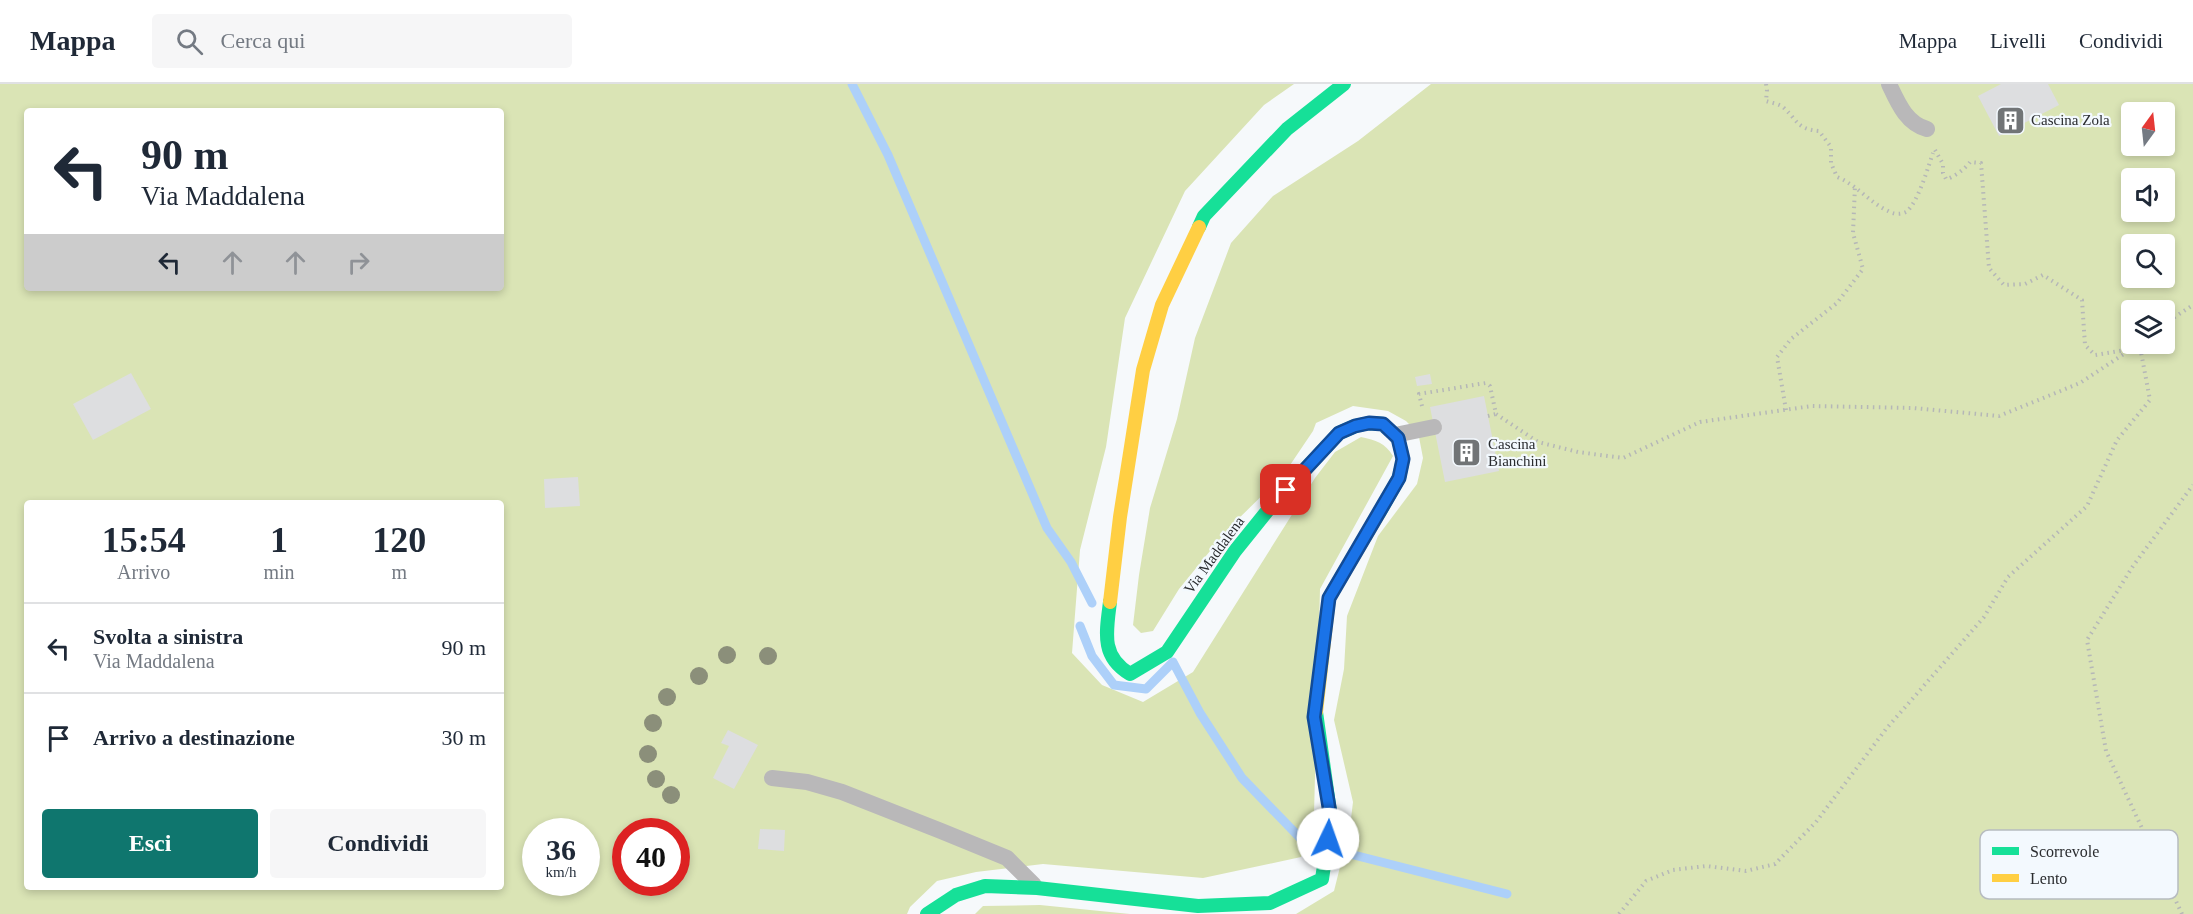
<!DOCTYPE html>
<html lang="it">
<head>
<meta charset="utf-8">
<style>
	body { margin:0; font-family:Georgia,serif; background:#f6f6f7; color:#1f2937; height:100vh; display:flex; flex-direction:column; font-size:22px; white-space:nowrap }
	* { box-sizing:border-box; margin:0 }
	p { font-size:20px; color:#747a83 }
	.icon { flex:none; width:33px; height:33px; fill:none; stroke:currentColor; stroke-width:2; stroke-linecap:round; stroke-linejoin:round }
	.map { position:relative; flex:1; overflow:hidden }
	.panel { position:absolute; left:24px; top:416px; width:480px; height:390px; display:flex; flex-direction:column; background:#fff; border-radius:6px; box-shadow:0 3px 9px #0003 }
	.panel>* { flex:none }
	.hud { position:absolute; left:24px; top:24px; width:480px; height:183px; border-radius:6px; box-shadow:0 3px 9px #0003; background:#fff; color:#1f2937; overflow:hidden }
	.needle { width:39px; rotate:15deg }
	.tools { position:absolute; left:2121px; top:18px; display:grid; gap:12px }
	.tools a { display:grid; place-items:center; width:54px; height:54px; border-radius:6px; background:#fff; box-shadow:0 3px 9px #0003; font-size:30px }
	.speed { position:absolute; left:522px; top:734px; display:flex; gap:12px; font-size:30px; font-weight:700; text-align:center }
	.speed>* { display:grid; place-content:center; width:78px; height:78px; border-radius:50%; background:#fff; box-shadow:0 3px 9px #0003; line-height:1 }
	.speed small { font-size:15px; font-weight:400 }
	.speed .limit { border:9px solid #d22; background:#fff; color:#111 }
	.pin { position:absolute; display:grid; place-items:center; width:51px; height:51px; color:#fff; margin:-26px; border-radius:12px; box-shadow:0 3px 9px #0006 }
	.me { position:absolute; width:66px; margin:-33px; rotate:3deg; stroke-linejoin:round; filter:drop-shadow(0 0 4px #0008) }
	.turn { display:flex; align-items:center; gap:21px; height:126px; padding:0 18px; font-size:27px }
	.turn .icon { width:78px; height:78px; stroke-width:2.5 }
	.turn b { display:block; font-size:42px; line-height:51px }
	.lanes { display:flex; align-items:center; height:57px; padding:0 18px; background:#0003; justify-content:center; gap:30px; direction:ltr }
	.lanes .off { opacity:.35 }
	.eta { display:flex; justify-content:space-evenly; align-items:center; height:102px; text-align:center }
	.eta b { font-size:36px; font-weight:700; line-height:42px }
	.cta { display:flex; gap:12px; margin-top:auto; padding:12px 18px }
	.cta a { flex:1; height:69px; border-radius:6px; background:#0f766e; color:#fff; font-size:24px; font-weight:700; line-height:69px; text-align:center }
	.cta a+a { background:#f6f6f7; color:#1f2937 }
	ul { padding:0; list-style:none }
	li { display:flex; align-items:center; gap:18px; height:90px; padding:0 18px; border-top:2px solid #e0e1e3 }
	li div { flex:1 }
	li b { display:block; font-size:22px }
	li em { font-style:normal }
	header { display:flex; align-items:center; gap:36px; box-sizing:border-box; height:84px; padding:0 30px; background:#fff; border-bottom:2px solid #e0e1e3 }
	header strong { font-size:28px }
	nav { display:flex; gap:33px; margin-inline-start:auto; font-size:21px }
	.search { width:420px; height:54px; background:#f6f6f7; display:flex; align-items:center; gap:15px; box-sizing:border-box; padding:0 21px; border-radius:6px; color:#747a83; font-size:22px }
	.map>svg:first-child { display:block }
	.green { fill:#dae4b5; fill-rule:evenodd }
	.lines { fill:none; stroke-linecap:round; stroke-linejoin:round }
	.stream { stroke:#add0f9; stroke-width:9 }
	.building { fill:#dddee0 }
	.path { stroke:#b5b7b7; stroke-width:4; stroke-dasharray:1.5 4.5; stroke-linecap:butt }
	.lane { stroke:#b9b8b9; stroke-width:16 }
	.fast { stroke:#16e098; stroke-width:14 }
	.slow { stroke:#ffcf43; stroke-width:14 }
	.tree { fill:#8b8f7a }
	.route-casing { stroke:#114b97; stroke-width:15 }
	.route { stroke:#1a73e8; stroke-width:10 }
	.labels { text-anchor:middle; stroke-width:4.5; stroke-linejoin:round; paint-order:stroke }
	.poi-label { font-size:15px; fill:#2a2c2f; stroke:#f3f9fe; text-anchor:start }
	.street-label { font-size:15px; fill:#2a2c2f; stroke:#f3f9fe }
	.key { fill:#f3f9fe; stroke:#b7bcc0; stroke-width:1.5 }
	.key-label { font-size:16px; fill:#2a2c2f }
</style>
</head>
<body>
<header>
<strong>Mappa</strong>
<div class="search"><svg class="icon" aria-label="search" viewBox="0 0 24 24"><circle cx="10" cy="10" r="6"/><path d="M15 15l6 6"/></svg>Cerca qui</div>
<nav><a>Mappa</a><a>Livelli</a><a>Condividi</a></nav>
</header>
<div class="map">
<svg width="2193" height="830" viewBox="0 0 2193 830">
	<rect width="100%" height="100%" fill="#f6f9fb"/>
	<g class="green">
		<path d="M0 0H1294L1264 21 1185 107 1125 234 1106 363 1080 466 1072 569 1102 601 1143 618 1193 588 1315 394 1335 368 1361 353C1376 356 1385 359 1393 372L1320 505 1314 730 1301 773 1203 794 1043 780 976 788 937 797 910 823 907 830H0ZM27 27H501V204H27ZM27 418H501V802H27ZM536 747H586V798H536ZM626 747H676V798H626Z"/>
		<path d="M1431 0H2193V830H1296L1334 807 1350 743 1353 718 1334 636 1344 585 1347 532 1378 452 1417 400 1423 374 1419 353 1413 344 1406 337 1388 327 1353 322 1316 339 1313 347 1284 390 1228 445 1179 505 1153 547 1141 549 1133 541 1139 491 1150 424 1177 335 1195 254 1231 159 1273 112 1358 57ZM2132 28H2164V62H2132ZM2132 94H2164V128H2132ZM2132 160H2164V194H2132ZM2132 226H2164V260H2132Z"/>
		<path d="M1040 821 1130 830H975L983 822Z"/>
	</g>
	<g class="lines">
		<g class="stream">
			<path d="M852 0 888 71 1047 444 1071 478 1092 519"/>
			<path d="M1080 542 1092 572 1114 601 1146 605 1173 578 1200 629 1242 694 1306 760"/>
			<path d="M1342 768 1507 810"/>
		</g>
	</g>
	<g class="building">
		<path d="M2001 0H2048L2059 21 1999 52 1978 12Z"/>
		<path d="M131 289 151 325 93 356 73 320Z"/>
		<path d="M1430 290 1432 300 1417 302 1415 293Z"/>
		<path d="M1484 312 1499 387 1445 398 1430 323Z"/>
		<path d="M578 393 580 422 545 424 544 395Z"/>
		<path d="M728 646 758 661 734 705 713 694 729 662 721 659Z"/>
		<path d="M760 745 785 746 784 767 758 765Z"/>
	</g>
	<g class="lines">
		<g class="path">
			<path d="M1766 0 1767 6 1766 17C1772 19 1780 20 1784 24 1798 37 1797 45 1819 47L1831 63V79L1837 93C1857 101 1869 118 1888 127 1893 130 1900 131 1906 128 1918 119 1928 83 1933 69"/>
			<path d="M2164 240 2193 221"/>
			<path d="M1422 322 1419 310 1486 299 1490 302 1496 330 1538 358 1578 368 1623 374 1700 338 1812 322 1913 324 1999 332 2080 299 2139 260"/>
			<path d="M1786 326 1777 273 1791 255 1837 219 1863 185 1853 149 1855 102"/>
			<path d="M1488 332 1496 330"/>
			<path d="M1619 830 1646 797 1673 786 1706 782 1746 787 1775 780 1816 738 1886 645 1984 533 2008 493 2087 422 2117 356 2150 316 2141 268 2131 265 2095 271 2085 261 2082 216 2043 191 2025 200 2004 201 1989 184 1981 79 1970 78C1966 84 1953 94 1946 95L1943 89V80L1935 66"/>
			<path d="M2182 830 2106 667 2087 556 2133 482 2193 401"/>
		</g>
		<g class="lane">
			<path d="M1889 0C1898 19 1906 39 1927 45"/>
			<path d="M1395 351 1434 343"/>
			<path d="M772 694 807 698 842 708 941 747 1007 774 1034 801"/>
		</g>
		<g class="fast">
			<path d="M1199 143 1204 132 1287 45 1344 0"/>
			<path d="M1110 518C1106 549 1101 573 1130 590L1167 568 1235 467 1272 421 1339 349 1355 342 1369 339 1383 340 1398 354 1403 375 1399 394 1379 429"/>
			<path d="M927 830 956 811 985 802 1037 804 1198 822 1270 819 1322 795 1331 735 1316 628"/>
		</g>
		<g class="slow">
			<path d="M1110 518 1120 433 1143 286 1162 221 1199 143"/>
			<path d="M1316 628 1329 514 1379 429"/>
		</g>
	</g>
	<g class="tree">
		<circle cx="727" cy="571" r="9"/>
		<circle cx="768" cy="572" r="9"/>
		<circle cx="699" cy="592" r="9"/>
		<circle cx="667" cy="613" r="9"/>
		<circle cx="653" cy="639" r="9"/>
		<circle cx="648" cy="670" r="9"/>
		<circle cx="656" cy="695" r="9"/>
		<circle cx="671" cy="711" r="9"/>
	</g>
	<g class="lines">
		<defs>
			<path id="route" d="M1286 406 1339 349 1355 342 1369 339 1383 340 1398 354 1403 375 1399 394 1329 514 1314 633 1331 735 1328 755"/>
		</defs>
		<use href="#route" class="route-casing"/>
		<use href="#route" class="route"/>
	</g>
	<defs>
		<symbol id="building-square" viewBox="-11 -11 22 22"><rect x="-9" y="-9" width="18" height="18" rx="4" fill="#717476" stroke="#f3f9fe"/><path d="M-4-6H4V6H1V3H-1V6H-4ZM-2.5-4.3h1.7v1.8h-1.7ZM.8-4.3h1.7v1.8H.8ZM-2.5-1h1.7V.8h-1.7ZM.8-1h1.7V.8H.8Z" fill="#fff"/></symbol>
	</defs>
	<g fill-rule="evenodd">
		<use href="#building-square" x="1994" y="20" width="33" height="33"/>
		<use href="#building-square" x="1450" y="352" width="33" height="33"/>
	</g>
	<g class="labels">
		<g class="poi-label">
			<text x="2031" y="41">Cascina Zola</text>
			<text x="1488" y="365">Cascina<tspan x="1488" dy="17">Bianchini</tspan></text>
		</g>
		<g class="street-label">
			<text transform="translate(1214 471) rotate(-54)" y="5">Via Maddalena</text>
		</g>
	</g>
	<rect x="1980" y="746" width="198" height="69" rx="9" class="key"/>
	<rect x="1992" y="763" width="27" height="8" fill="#16e098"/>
	<rect x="1992" y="790" width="27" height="8" fill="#ffcf43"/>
	<g class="key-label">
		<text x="2030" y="773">Scorrevole</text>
		<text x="2030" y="800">Lento</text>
	</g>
</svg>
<div class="tools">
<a><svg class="needle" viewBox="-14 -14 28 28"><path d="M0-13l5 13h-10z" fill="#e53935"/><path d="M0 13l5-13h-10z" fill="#747a83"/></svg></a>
<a><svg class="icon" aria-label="sound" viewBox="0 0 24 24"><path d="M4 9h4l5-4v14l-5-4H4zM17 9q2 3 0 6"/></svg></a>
<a><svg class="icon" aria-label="search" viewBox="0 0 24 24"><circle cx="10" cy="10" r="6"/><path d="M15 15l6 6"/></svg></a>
<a><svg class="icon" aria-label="layers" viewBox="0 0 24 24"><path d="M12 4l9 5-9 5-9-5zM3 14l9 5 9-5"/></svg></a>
</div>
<div class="speed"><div>36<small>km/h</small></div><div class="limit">40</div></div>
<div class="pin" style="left:1286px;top:406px;background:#d93025"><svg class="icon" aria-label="arrive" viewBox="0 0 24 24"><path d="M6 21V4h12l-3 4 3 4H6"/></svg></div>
<svg class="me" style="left:1328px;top:755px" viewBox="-20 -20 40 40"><circle r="19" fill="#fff"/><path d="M0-13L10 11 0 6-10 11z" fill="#1a73e8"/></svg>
<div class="hud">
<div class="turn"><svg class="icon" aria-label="left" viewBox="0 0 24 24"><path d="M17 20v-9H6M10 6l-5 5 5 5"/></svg><div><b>90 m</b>Via Maddalena</div></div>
<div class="lanes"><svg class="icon" aria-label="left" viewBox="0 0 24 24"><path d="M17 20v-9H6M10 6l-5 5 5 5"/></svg><svg class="icon off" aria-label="ahead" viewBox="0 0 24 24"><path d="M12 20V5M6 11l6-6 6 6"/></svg><svg class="icon off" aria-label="ahead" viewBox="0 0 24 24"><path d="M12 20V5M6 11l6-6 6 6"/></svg><svg class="icon off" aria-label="right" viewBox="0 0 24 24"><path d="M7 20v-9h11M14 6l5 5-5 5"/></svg></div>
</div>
<section class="panel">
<div class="eta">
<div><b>15:54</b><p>Arrivo</p></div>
<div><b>1</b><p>min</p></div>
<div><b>120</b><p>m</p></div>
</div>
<ul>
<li><svg class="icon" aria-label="left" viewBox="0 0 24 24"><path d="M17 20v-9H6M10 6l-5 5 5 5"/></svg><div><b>Svolta a sinistra</b><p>Via Maddalena</p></div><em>90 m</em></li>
<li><svg class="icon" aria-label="arrive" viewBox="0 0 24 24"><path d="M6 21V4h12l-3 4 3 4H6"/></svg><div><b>Arrivo a destinazione</b></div><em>30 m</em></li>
</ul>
<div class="cta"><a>Esci</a><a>Condividi</a></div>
</section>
</div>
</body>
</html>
